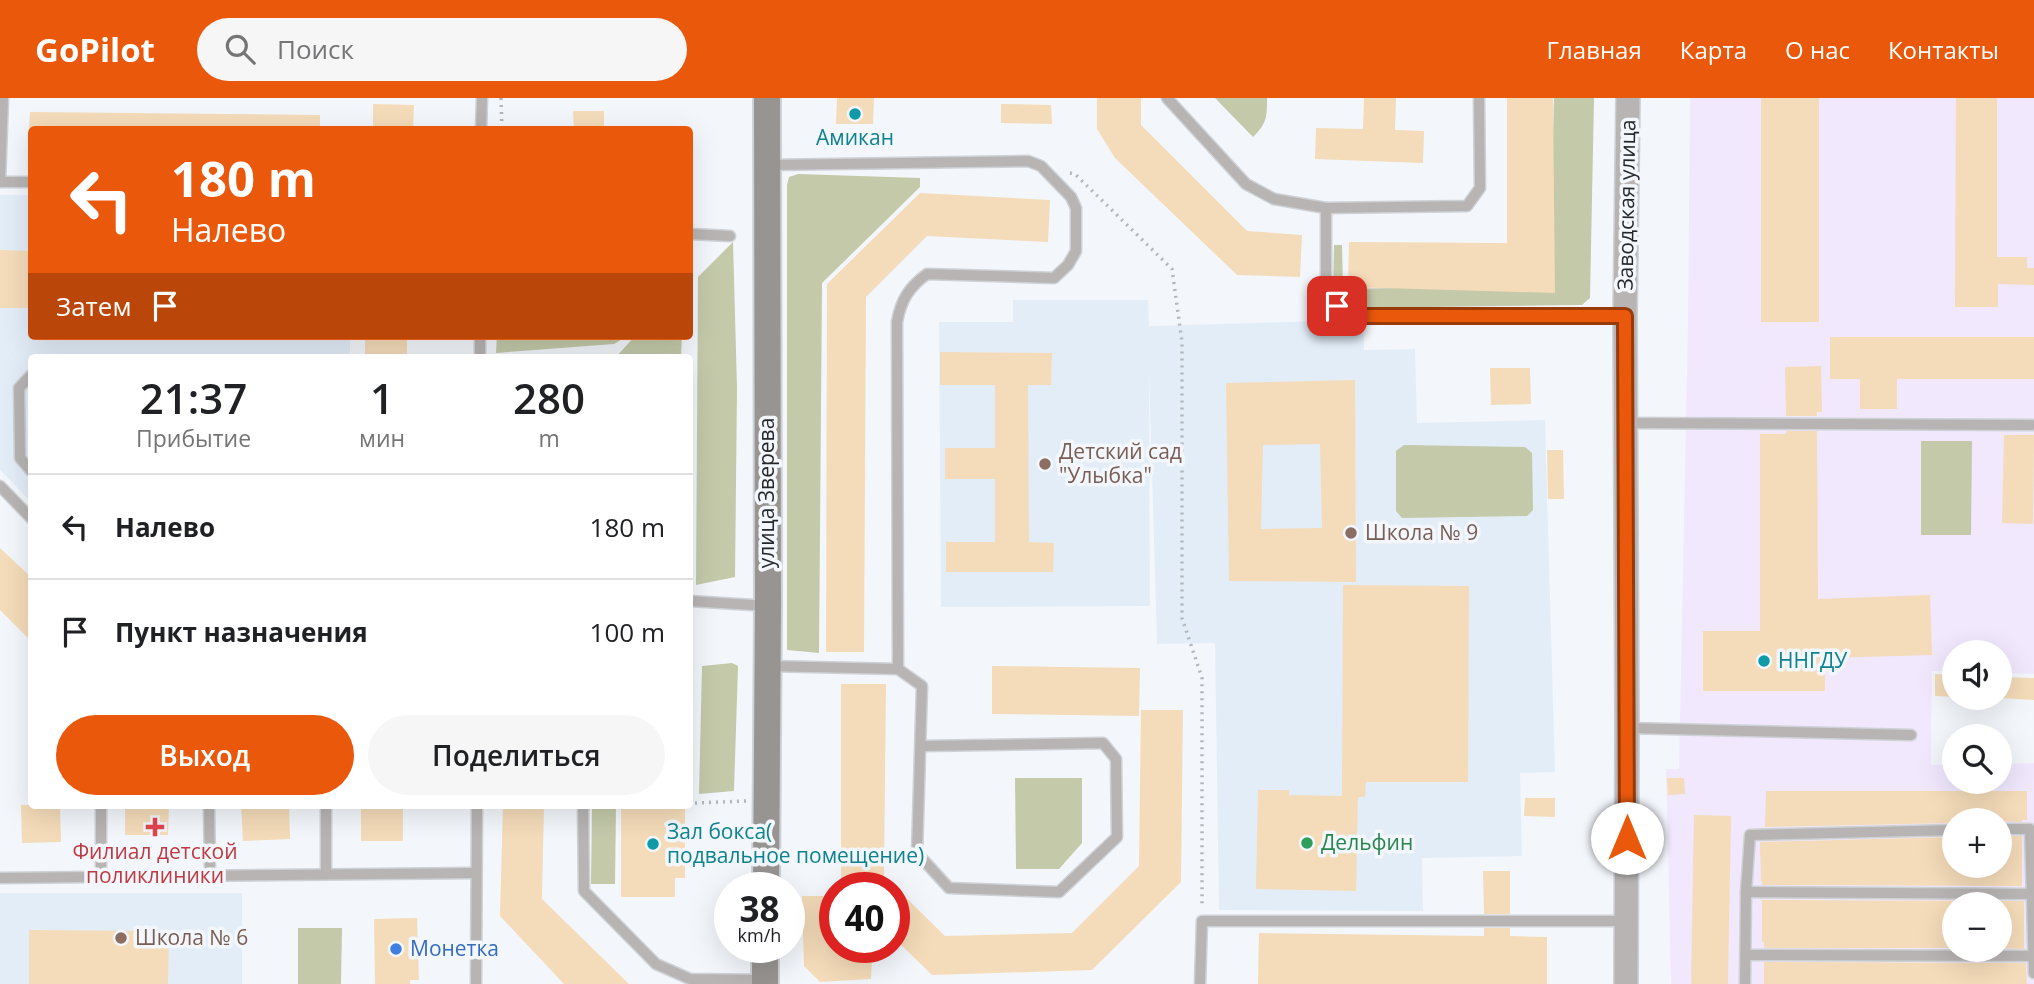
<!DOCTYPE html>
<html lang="ru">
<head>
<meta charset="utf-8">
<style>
	body { margin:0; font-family:"Open Sans",sans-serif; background:#f6f6f6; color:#202124; height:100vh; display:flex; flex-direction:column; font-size:26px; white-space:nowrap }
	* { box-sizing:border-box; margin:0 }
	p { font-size:23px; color:#757577 }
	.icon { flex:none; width:38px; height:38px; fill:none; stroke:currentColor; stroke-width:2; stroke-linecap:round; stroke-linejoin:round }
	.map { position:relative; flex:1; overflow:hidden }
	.panel { position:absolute; left:28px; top:256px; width:665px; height:455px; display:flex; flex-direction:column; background:#fff; border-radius:7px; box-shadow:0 7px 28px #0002 }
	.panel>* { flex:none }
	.banner { position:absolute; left:28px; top:28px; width:665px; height:214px; border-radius:7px; box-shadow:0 7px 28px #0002; background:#ea580c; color:#fff; overflow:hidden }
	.controls { position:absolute; left:1942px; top:542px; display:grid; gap:14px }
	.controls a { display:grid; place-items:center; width:70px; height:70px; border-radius:50%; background:#fff; box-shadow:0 7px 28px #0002; font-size:35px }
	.speed { position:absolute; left:714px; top:774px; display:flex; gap:14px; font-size:35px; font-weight:700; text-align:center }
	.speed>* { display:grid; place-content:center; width:91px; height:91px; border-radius:50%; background:#fff; box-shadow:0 7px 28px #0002; line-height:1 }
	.speed small { font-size:18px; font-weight:400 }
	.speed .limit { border:10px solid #d22; background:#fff; color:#111 }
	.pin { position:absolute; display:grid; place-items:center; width:60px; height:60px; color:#fff; margin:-30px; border-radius:14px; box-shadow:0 4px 10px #0006 }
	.me { position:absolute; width:77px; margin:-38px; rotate:0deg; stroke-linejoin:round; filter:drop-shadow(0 0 5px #0008) }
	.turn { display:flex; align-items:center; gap:24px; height:147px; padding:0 28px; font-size:32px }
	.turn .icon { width:91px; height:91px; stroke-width:2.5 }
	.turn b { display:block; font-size:49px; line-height:60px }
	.then { display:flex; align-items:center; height:66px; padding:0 28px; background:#0003; gap:14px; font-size:26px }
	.eta { display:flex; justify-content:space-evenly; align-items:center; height:119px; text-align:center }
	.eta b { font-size:42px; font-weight:600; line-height:49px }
	.primary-button { display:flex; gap:14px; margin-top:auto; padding:14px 28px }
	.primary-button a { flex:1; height:80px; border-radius:42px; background:#ea580c; color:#fff; font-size:28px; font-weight:600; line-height:80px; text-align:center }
	.primary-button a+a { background:#f6f6f6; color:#202124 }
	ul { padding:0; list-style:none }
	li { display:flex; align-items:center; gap:21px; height:105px; padding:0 28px; border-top:2px solid #e0e0e0 }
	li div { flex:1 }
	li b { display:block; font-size:26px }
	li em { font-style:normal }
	header { display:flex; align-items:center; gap:42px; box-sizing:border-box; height:98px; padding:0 35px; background:#ea580c; color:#fff }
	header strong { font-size:33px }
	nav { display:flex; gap:38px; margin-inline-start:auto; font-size:24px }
	.search { width:490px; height:63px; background:#f6f6f6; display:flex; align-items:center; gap:18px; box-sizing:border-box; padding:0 24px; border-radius:38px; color:#757577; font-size:26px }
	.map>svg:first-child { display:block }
	.industrial { fill:#f1e8fd; fill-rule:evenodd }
	.built { fill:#e3edf8 }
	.green { fill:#c3c9a9 }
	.building { fill:#f4dbb9; fill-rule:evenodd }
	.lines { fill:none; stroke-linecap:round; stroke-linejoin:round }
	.service-casing { stroke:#ced2d6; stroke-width:13 }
	.tertiary-casing { stroke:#ced2d6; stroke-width:26 }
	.secondary-casing { stroke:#ced2d6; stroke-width:30 }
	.path { stroke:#b3b6ba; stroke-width:3.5; stroke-dasharray:2 5; stroke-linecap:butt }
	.service { stroke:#b7b4b3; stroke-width:10 }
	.tertiary { stroke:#b7b4b3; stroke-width:23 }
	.secondary { stroke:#979492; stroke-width:26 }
	.route-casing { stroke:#983908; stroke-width:18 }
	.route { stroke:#ea580c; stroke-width:12 }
	.culture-dot { fill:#0f9aa8; stroke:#f3f7fc; stroke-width:2.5 }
	.education-dot { fill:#8d6e63; stroke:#f3f7fc; stroke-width:2.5 }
	.health-dot { fill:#e0444e; stroke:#f3f7fc; stroke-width:2.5 }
	.leisure-dot { fill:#2e9e5b; stroke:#f3f7fc; stroke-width:2.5 }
	.shop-dot { fill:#3f7fe0; stroke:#f3f7fc; stroke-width:2.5 }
	.labels { text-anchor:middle; stroke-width:7; stroke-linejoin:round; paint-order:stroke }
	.culture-label { font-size:21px; fill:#0d838f; stroke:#f3f7fc; text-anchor:start }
	.street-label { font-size:21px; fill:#262729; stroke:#f3f7fc }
	.education-label { font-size:21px; fill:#785e54; stroke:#f3f7fc; text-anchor:start }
	.leisure-label { font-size:21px; fill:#27864d; stroke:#f3f7fc; text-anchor:start }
	.health-label { font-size:21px; fill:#be3a42; stroke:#f3f7fc }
	.shop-label { font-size:21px; fill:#366cbe; stroke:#f3f7fc; text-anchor:start }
</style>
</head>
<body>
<header>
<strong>GoPilot</strong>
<div class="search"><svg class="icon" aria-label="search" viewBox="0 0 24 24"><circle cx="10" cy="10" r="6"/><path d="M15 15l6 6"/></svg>Поиск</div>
<nav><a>Главная</a><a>Карта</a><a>О нас</a><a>Контакты</a></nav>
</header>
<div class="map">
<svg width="2034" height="886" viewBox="0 0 2034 886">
	<rect width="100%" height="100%" fill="#f3f7fc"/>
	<path class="industrial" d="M1690 0H2034V576L2000 575V555H1955V573H1932L1931 667H1955V684H2000V666L2034 665V886H1671L1666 671H1679L1688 224ZM1955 723H2000V768H1955ZM1955 807H2000V852H1955Z"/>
	<g class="built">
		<path d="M0 97H31L32 238H350V259H32L31 404 0 372Z"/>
		<path d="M1013 202H1148L1149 228 1363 222 1364 252 1415 251 1417 325 1545 322 1555 674 1520 675 1522 758 1422 760 1423 813 1219 812 1215 545 1157 546 1149 272 1150 508 941 509 939 224H1013Z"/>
		<rect x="0" y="795" width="242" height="91"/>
	</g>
	<g class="green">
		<path d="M1215 0H1267C1267 19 1267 25 1253 39Z"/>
		<path d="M1554 0H1594L1590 200 1582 207 1351 210 1333 192 1334 147H1342L1343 191 1549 187Z"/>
		<path d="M798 76 920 80V89L822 185 819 555 787 552V87L789 79Z"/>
		<path d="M733 144 737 290 735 479 696 487 698 179Z"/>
		<path d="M497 238H627L614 246 496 255Z"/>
		<path d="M635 238H682L681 259H616Z"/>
		<path d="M1921 343H1972L1971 437H1921Z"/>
		<path d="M1404 347 1525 349 1532 355 1533 412 1527 418 1402 420 1396 413V353Z"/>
		<path d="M732 565 738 568 734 693 699 696 702 568Z"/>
		<path d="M1082 680V745L1059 771H1016L1015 680Z"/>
		<path d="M592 707H616L615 786H591Z"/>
		<path d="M298 830H342L341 886H298Z"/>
	</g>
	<g class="building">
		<path d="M837 0H874L873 26H836Z"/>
		<path d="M1097 0H1141V27L1247 133 1302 137 1300 179 1237 177 1115 60 1097 31Z"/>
		<path d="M1364 0H1396L1395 32 1424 33 1423 65 1315 61 1316 30 1363 31Z"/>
		<path d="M1507 0H1553L1555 195 1348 189 1349 144 1507 145Z"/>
		<rect x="1761" y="0" width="58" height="224"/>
		<path d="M1956 0H1997V159H2027V170H2034V187L1998 186V209H1955Z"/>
		<path d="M373 6 414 7 413 32H373Z"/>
		<path d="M1001 6 1051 7 1052 26 1001 25Z"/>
		<path d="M573 13H604V32H574Z"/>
		<path d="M30 14 320 17V32H29Z"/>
		<path d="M920 95 1050 102 1048 144 927 138 866 199 864 554H826L827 186Z"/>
		<path d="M0 152 32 153V210H0Z"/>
		<rect x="365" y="238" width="42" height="21"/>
		<path d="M1830 239H2034V281H1897V311H1860V281H1830Z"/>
		<path d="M940 254 1052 255 1051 287H1028L1029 444 1054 445 1053 474H946V444H995V381H945V350H995V287H940Z"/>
		<path d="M1821 268 1822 314H1817V318H1786L1785 269Z"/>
		<path d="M1490 270H1530L1531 306 1491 307Z"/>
		<path d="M1355 282 1356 484 1229 483 1226 285ZM1320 346 1322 430 1261 431 1263 347Z"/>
		<path d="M1786 333H1817L1818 501 1930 497 1932 557 1825 560V593H1703V533H1760V336H1786Z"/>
		<path d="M2004 337H2034L2033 426 2002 425Z"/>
		<path d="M1547 352H1563L1564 401H1548Z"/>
		<path d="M0 450 32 480V544L0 512Z"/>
		<path d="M1343 487 1469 488 1468 684H1366L1365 699H1358L1356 793 1256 791 1258 692H1289V697L1342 698Z"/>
		<path d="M992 568 1140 570 1139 618 992 616Z"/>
		<path d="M1935 576 1955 577V599L1935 598Z"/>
		<path d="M2000 579 2034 580V602L2000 600Z"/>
		<path d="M841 586H886L884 778 945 838 1072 835 1139 768 1141 612H1183L1181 784 1092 872 932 877 894 840V789H841Z"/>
		<path d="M1667 680H1684L1685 696 1668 697Z"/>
		<path d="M1766 693H2027V722H2022V724L1955 722V725L1765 729Z"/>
		<path d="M1525 700H1555V719L1524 718Z"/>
		<path d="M21 707H60L61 744 22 745Z"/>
		<path d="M125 707H169L168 737H125Z"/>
		<path d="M241 707H289L290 741 243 743Z"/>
		<rect x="361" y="707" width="42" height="36"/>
		<path d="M503 707H544L542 801 629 886H564L500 818Z"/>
		<path d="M621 711H685V780H675V799H621Z"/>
		<path d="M1694 717 1731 718 1728 886H1691Z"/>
		<path d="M2000 738H2022V788L1762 787V783H1761L1760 744 1955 739V768H2000Z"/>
		<path d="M1483 773H1510V816H1484Z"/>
		<path d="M802 798H827L828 832 835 838V849H845L857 860H872L871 881 820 884 804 868Z"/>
		<path d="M1762 802 2024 803V851L2000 850V807H1955V850H1764V844H1762Z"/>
		<path d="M417 820 419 882H410V886H375L374 821Z"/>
		<path d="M1484 830H1510V838L1547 839V886H1258L1259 835 1484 838Z"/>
		<path d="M29 832 169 833 168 886H29Z"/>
		<path d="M1764 864 2026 865 2027 886H1764Z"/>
	</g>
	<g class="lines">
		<defs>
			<g id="service">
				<path d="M1167 0 1246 86 1274 101 1326 110V199L1349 218H1625"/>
				<path d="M481 32 482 0"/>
				<path d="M770 67 1028 63 1041 68 1071 99 1076 110V153L1068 167 1054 180 927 176C909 189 901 202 897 224L898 571"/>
				<path d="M0 84 3 0"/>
				<path d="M1 84H32"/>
				<path d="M1326 110 1467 108 1480 90 1479 0"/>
				<path d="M690 136 730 138"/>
				<path d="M480 259V238"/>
				<path d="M32 276 19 290 20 360 32 374"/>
				<path d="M1626 325 2032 327"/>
				<path d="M0 388 32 421"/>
				<path d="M690 503 767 508"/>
				<path d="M768 568 898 571 922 588 917 755 949 790 1059 794 1117 739 1116 661 1103 645 922 648"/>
				<path d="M1628 630 1911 637"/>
				<path d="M101 707V778"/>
				<path d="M209 707 210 777"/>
				<path d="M326 707V776"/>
				<path d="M583 707 584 793 656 866 690 881 765 882"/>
				<path d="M2000 731H2030L2034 875"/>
				<path d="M0 780 475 775"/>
				<path d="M1746 794 2034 796"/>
				<path d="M1746 857 2034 858"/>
				<path d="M476 886 477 707"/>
				<path d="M1200 886 1202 823H1626"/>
				<path d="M1745 886 1746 794 1750 737 1955 732"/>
			</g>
			<path id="tertiary" d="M1626 886 1627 629 1625 218 1628 0"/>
			<g id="secondary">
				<path d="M766 789 768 508 767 0"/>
				<path d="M765 886V849"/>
			</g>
		</defs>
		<use href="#service" class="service-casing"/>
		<use href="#tertiary" class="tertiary-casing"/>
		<use href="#secondary" class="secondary-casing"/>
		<g class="path">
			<path d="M501 0 502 32"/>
			<path d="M1070 75 1075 76 1172 171 1182 244V520L1202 580V810"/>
			<path d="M695 705 746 703"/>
		</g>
		<use href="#service" class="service"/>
		<use href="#tertiary" class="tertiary"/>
		<use href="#secondary" class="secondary"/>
	</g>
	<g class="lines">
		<defs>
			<path id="route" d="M1337 208 1349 218H1625L1627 740"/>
		</defs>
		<use href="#route" class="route-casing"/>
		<use href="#route" class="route"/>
	</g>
	<g class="culture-dot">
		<circle cx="855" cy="16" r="7"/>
		<circle cx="1764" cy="563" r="7"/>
		<circle cx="653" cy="746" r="7"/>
	</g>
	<g class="education-dot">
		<circle cx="1045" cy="366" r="7"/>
		<circle cx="1351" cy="435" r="7"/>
		<circle cx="121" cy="840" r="7"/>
	</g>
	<path class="health-dot" d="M151.5 718.5h7v7h7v7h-7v7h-7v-7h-7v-7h7z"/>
	<circle class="leisure-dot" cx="1307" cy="745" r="7"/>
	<circle class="shop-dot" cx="396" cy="851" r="7"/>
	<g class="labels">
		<g class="culture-label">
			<text x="855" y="47" text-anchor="middle">Амикан</text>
			<text x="1778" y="570">ННГДУ</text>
			<text x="667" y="741">Зал бокса(<tspan x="667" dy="24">подвальное помещение)</tspan></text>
		</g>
		<g class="street-label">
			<text transform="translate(1627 107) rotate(-89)" y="7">Заводская улица</text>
			<text transform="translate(767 395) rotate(-90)" y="7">улица Зверева</text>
		</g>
		<g class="education-label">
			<text x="1059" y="361">Детский сад<tspan x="1059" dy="24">"Улыбка"</tspan></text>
			<text x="1365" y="442">Школа № 9</text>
			<text x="135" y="847">Школа № 6</text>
		</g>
		<g class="leisure-label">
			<text x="1321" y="752">Дельфин</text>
		</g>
		<g class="health-label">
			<text x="155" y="761">Филиал детской<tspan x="155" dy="24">поликлиники</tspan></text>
		</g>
		<g class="shop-label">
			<text x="410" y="858">Монетка</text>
		</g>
	</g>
</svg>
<div class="controls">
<a><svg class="icon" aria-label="sound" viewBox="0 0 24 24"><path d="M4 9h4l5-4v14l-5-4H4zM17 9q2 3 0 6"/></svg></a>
<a><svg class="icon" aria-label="search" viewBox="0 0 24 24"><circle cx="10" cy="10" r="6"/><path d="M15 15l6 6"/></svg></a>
<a>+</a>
<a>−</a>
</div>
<div class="speed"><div>38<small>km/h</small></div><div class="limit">40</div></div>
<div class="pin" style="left:1337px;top:208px;background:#d93025"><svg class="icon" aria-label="arrive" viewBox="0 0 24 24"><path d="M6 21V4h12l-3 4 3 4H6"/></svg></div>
<svg class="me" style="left:1627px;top:740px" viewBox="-20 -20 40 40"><circle r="19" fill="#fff"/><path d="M0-13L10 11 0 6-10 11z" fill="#ea580c"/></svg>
<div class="banner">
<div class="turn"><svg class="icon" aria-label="left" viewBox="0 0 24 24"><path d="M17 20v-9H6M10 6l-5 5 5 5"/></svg><div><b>180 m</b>Налево</div></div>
<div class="then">Затем<svg class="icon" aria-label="arrive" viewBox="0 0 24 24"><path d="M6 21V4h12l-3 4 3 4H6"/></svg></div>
</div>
<section class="panel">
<div class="eta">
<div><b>21:37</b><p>Прибытие</p></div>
<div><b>1</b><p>мин</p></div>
<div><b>280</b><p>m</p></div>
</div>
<ul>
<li><svg class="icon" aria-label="left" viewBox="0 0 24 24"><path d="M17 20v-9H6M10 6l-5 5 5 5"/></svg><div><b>Налево</b></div><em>180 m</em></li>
<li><svg class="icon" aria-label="arrive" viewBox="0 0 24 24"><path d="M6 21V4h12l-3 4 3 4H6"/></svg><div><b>Пункт назначения</b></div><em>100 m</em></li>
</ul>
<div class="primary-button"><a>Выход</a><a>Поделиться</a></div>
</section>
</div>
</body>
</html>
